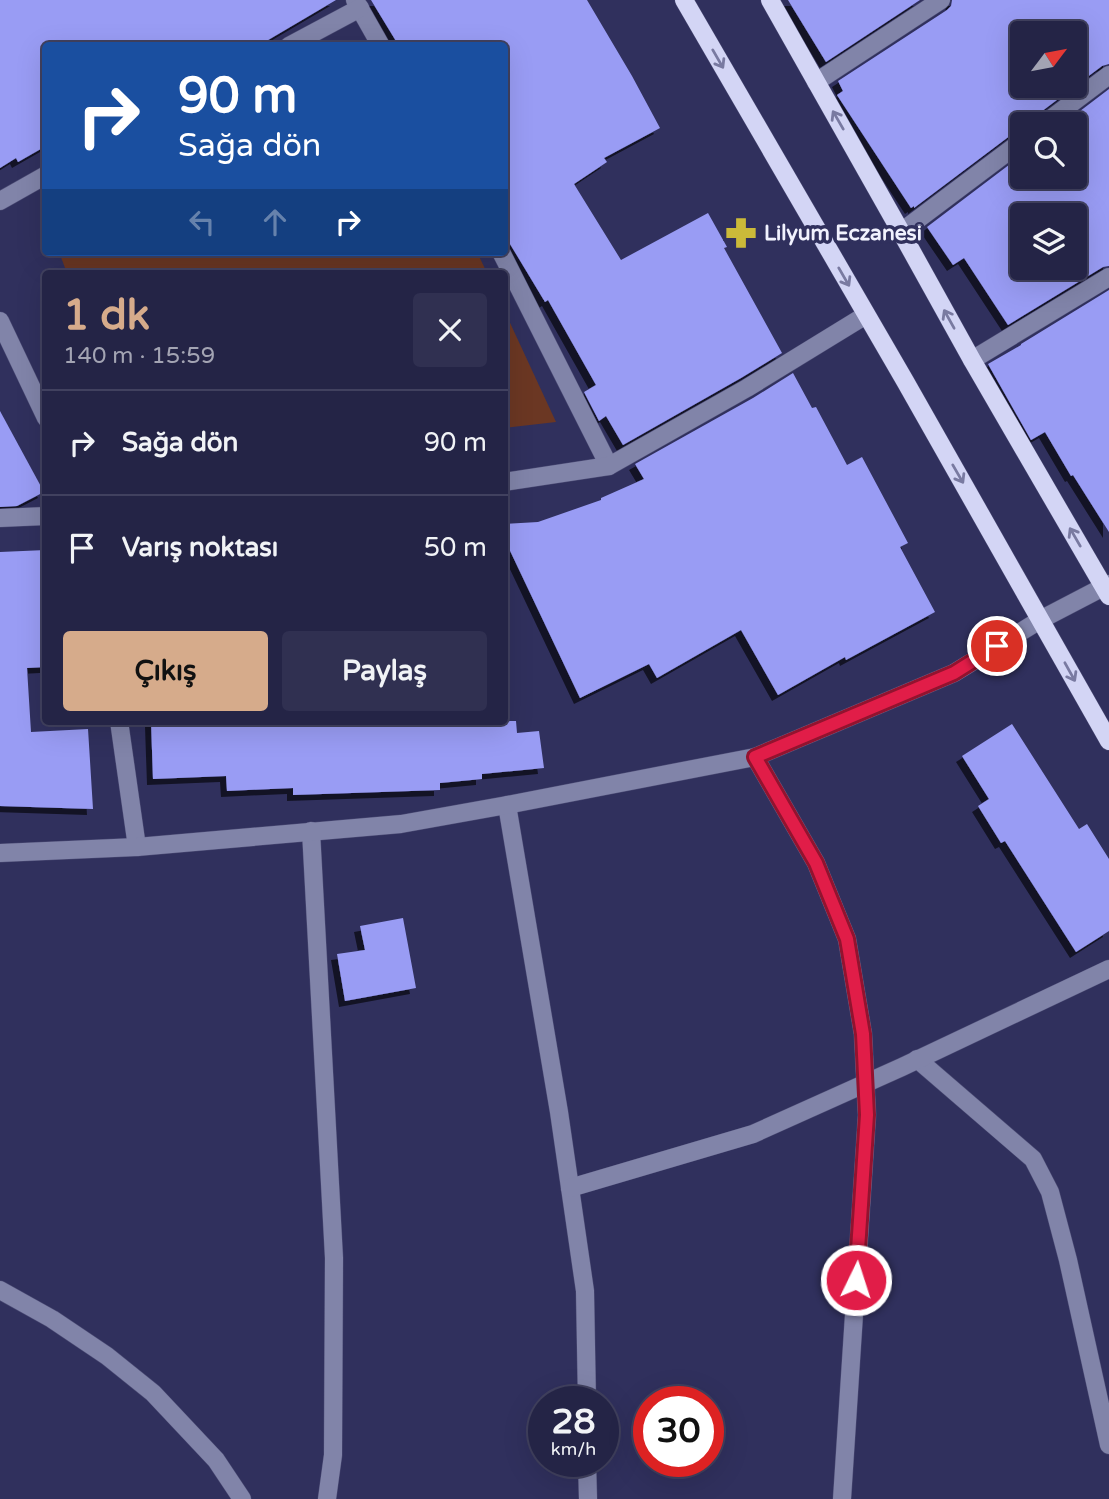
<!DOCTYPE html>
<html lang="tr">
<head>
<meta charset="utf-8">
<style>
	body { margin:0; font-family:"Varela Round",sans-serif; background:#303051; color:#f1f3f6; height:100vh; display:flex; flex-direction:column; font-size:26px; white-space:nowrap }
	* { box-sizing:border-box; margin:0 }
	p { font-size:23px; color:#a3a4b3 }
	.icon { flex:none; width:38px; height:38px; fill:none; stroke:currentColor; stroke-width:2; stroke-linecap:round; stroke-linejoin:round }
	.map { position:relative; flex:1; overflow:hidden }
	.drawer { position:absolute; left:42px; top:270px; width:466px; height:455px; display:flex; flex-direction:column; background:#242446; border-radius:7px; box-shadow:0 7px 28px #0002,0 0 0 2px #41415f }
	.drawer>* { flex:none }
	.banner { position:absolute; left:42px; top:42px; width:466px; height:214px; border-radius:7px; box-shadow:0 7px 28px #0002,0 0 0 2px #41415f; background:#1a4fa0; color:#fff; overflow:hidden }
	.needle { width:46px; rotate:58deg }
	.controls { position:absolute; left:1010px; top:21px; display:grid; gap:14px }
	.controls a { display:grid; place-items:center; width:77px; height:77px; border-radius:7px; background:#242446; box-shadow:0 7px 28px #0002,0 0 0 2px #41415f; font-size:35px }
	.speed { position:absolute; left:528px; top:1386px; display:flex; gap:14px; font-size:35px; font-weight:700; text-align:center }
	.speed>* { display:grid; place-content:center; width:91px; height:91px; border-radius:50%; background:#242446; box-shadow:0 7px 28px #0002,0 0 0 2px #41415f; line-height:1 }
	.speed small { font-size:18px; font-weight:400 }
	.speed .limit { border:10px solid #d22; background:#fff; color:#111 }
	.pin { position:absolute; display:grid; place-items:center; width:60px; height:60px; color:#fff; margin:-30px; border:4px solid #fff; border-radius:50%; box-shadow:0 2px 7px #0007 }
	.me { position:absolute; width:77px; margin:-38px; rotate:4deg; stroke-linejoin:round; filter:drop-shadow(0 0 5px #0008) }
	.turn { display:flex; align-items:center; gap:24px; height:147px; padding:0 21px; font-size:32px }
	.turn .icon { width:91px; height:91px; stroke-width:2.5 }
	.turn b { display:block; font-size:49px; line-height:60px }
	.lanes { display:flex; align-items:center; height:66px; padding:0 21px; background:#0003; justify-content:center; gap:35px; direction:ltr }
	.lanes .off { opacity:.35 }
	.round { display:grid; place-items:center; flex:none; width:74px; height:74px; border-radius:7px; background:#303051 }
	.overview { display:flex; align-items:center; justify-content:space-between; height:119px; padding:0 21px }
	h1 { font-size:42px; font-weight:700; line-height:52px; color:#d6ab8b }
	.cta { display:flex; gap:14px; margin-top:auto; padding:14px 21px }
	.cta a { flex:1; height:80px; border-radius:7px; background:#d6ab8b; color:#111; font-size:28px; font-weight:700; line-height:80px; text-align:center }
	.cta a+a { background:#303051; color:#f1f3f6 }
	ul { padding:0; list-style:none }
	li { display:flex; align-items:center; gap:21px; height:105px; padding:0 21px; border-top:2px solid #41415f }
	li div { flex:1 }
	li b { display:block; font-size:26px }
	li em { font-style:normal }
	.map>svg:first-child { display:block }
	.green { fill:#6b3723 }
	.building { fill:#999cf4; fill-rule:evenodd; filter:url(#shadow) }
	.lines { fill:none; stroke-linecap:round; stroke-linejoin:round }
	.minor-casing { stroke:#4b4b74; stroke-width:19 }
	.major-casing { stroke:#4b4b74; stroke-width:19 }
	.minor { stroke:#8184a9; stroke-width:18 }
	.major { stroke:#d3d5f5; stroke-width:18 }
	.oneway { stroke:#797aa1 }
	.route-casing { stroke:#92132f; stroke-width:18 }
	.route { stroke:#e11d48; stroke-width:12 }
	.labels { text-anchor:middle; stroke-width:7; stroke-linejoin:round; paint-order:stroke }
	.poi-label { font-size:21px; font-weight:bold; fill:#f1f2fe; stroke:#30305d; text-anchor:start }
</style>
</head>
<body>
<div class="map">
<svg width="1109" height="1499" viewBox="0 0 1109 1499">
	<defs>
		<filter id="shadow"><feDropShadow dx="-6" dy="6" stdDeviation="0" flood-color="#0009"/></filter>
	</defs>
	<rect width="100%" height="100%" fill="#30305d"/>
	<g class="green">
		<path d="M59 252H477L487 273H67Z"/>
		<path d="M504 310 556 422 504 428Z"/>
	</g>
	<g class="building">
		<path d="M0 0H336L258 46H46V146L18 162 16 158 0 168Z"/>
		<path d="M371 0H587L632 76 660 128 604 158 607 162 574 184 621 260 708 213 727 247 724 248 782 353 741 378 623 445 606 416 599 421 584 392 596 385 548 300 545 302 504 234V46H399Z"/>
		<path d="M788 0H920L826 62Z"/>
		<path d="M952 0H1109V64L1102 66 1037 115 1034 119 1033 124H1022V130L1015 132 914 208V206L911 208 837 95 843 91 838 81 947 10 951 6ZM1022 33H1074V86H1022Z"/>
		<path d="M1109 89V266L1103 267 1008 325 964 258 953 265 927 227 1022 155V177H1074V124H1063ZM1022 215H1074V268H1022Z"/>
		<path d="M1109 290V532L1073 475 1071 476 1045 432 1031 440 988 364 1021 345V344Z"/>
		<path d="M793 373 812 408 816 407 847 465 862 457 908 543 900 547 935 612 846 660 845 657 778 695 741 630 657 678 649 664 580 698 504 538V524L538 522 601 500V498L644 479 635 464 753 398Z"/>
		<path d="M0 411 44 492 17 506 0 507Z"/>
		<path d="M46 550V667L27 668 31 732 88 729 93 809 0 806V552Z"/>
		<path d="M151 721H516L517 733 539 731 544 768 482 774V779L440 783V790L293 795V788L227 791 226 776 153 779Z"/>
		<path d="M1012 724 1079 829 1087 824 1109 859V931L1076 952 1005 841 1001 843 978 806 989 799 962 756Z"/>
		<path d="M403 918 416 988 345 1001 337 954 365 950 360 926Z"/>
	</g>
	<g class="lines">
		<defs>
			<g id="minor">
				<path d="M355 0 381 46"/>
				<path d="M289 46 360 8"/>
				<path d="M816 82 941 0"/>
				<path d="M1044 124 1109 75"/>
				<path d="M0 201 46 175"/>
				<path d="M901 232 1022 141"/>
				<path d="M501 252 609 466"/>
				<path d="M0 321 46 418"/>
				<path d="M972 360 1109 277"/>
				<path d="M504 482 609 466 747 388 866 315"/>
				<path d="M0 518 46 516"/>
				<path d="M119 721 137 847"/>
				<path d="M755 757 816 863 847 939 863 1034 867 1115 842 1499"/>
				<path d="M507 805 559 1112 585 1291 587 1402"/>
				<path d="M311 831 334 1258 333 1455 327 1499"/>
				<path d="M0 853 137 847 401 824 507 805 755 757 954 673 1040 620 1109 584"/>
				<path d="M917 1059 1033 1159 1050 1192 1068 1260 1109 1445"/>
				<path d="M570 1188 753 1134 902 1067 1109 969"/>
				<path d="M0 1290 52 1319 107 1356 153 1393 216 1460 242 1499"/>
				<path d="M587 1461 588 1499"/>
			</g>
			<g id="major">
				<path d="M684 0 905 381 1109 741"/>
				<path d="M770 0 901 232 972 360 1109 596"/>
			</g>
		</defs>
		<use href="#minor" class="minor-casing"/>
		<use href="#major" class="major-casing"/>
		<use href="#minor" class="minor"/>
		<use href="#major" class="major"/>
	</g>
	<defs><path id="oneway-shaft" d="M-6 0H5M1.5-3L5.5 0L1.5 3" fill="none" stroke-width="1.6" stroke-linecap="round" stroke-linejoin="round" transform="scale(1.75)"/></defs>
	<g class="oneway">
		<use href="#oneway-shaft" transform="translate(718 59) rotate(60)"/>
		<use href="#oneway-shaft" transform="translate(838 120) rotate(-120)"/>
		<use href="#oneway-shaft" transform="translate(844 277) rotate(60)"/>
		<use href="#oneway-shaft" transform="translate(949 319) rotate(-119)"/>
		<use href="#oneway-shaft" transform="translate(958 474) rotate(60)"/>
		<use href="#oneway-shaft" transform="translate(1075 537) rotate(-120)"/>
		<use href="#oneway-shaft" transform="translate(1070 672) rotate(61)"/>
	</g>
	<g class="lines">
		<defs>
			<path id="route" d="M856 1280 867 1115 863 1034 847 939 816 863 755 757 954 673 997 646"/>
		</defs>
		<use href="#route" class="route-casing"/>
		<use href="#route" class="route"/>
	</g>
	<defs>
		<symbol id="pharmacy-bare" viewBox="-9 -9 18 18"><path d="M-2-6h4v4h4v4h-4v4h-4v-4h-4v-4h4Z" fill="#cbba39" stroke="#30305d" stroke-width="2.5" paint-order="stroke"/></symbol>
	</defs>
	<g fill-rule="evenodd">
		<use href="#pharmacy-bare" x="719" y="211" width="44" height="44"/>
	</g>
	<g class="labels">
		<g class="poi-label">
			<text x="764" y="240">Lilyum Eczanesi</text>
		</g>
	</g>
</svg>
<div class="controls">
<a><svg class="needle" viewBox="-14 -14 28 28"><path d="M0-13l5 13h-10z" fill="#e53935"/><path d="M0 13l5-13h-10z" fill="#a3a4b3"/></svg></a>
<a><svg class="icon" aria-label="search" viewBox="0 0 24 24"><circle cx="10" cy="10" r="6"/><path d="M15 15l6 6"/></svg></a>
<a><svg class="icon" aria-label="layers" viewBox="0 0 24 24"><path d="M12 4l9 5-9 5-9-5zM3 14l9 5 9-5"/></svg></a>
</div>
<div class="speed"><div>28<small>km/h</small></div><div class="limit">30</div></div>
<div class="pin" style="left:997px;top:646px;background:#d93025"><svg class="icon" aria-label="arrive" viewBox="0 0 24 24"><path d="M6 21V4h12l-3 4 3 4H6"/></svg></div>
<svg class="me" style="left:856px;top:1280px" viewBox="-20 -20 40 40"><circle r="17" fill="#e11d48" stroke="#fff" stroke-width="3"/><path d="M0-11L8 9 0 5-8 9z" fill="#fff"/></svg>
<div class="banner">
<div class="turn"><svg class="icon" aria-label="right" viewBox="0 0 24 24"><path d="M7 20v-9h11M14 6l5 5-5 5"/></svg><div><b>90 m</b>Sağa dön</div></div>
<div class="lanes"><svg class="icon off" aria-label="left" viewBox="0 0 24 24"><path d="M17 20v-9H6M10 6l-5 5 5 5"/></svg><svg class="icon off" aria-label="ahead" viewBox="0 0 24 24"><path d="M12 20V5M6 11l6-6 6 6"/></svg><svg class="icon" aria-label="right" viewBox="0 0 24 24"><path d="M7 20v-9h11M14 6l5 5-5 5"/></svg></div>
</div>
<section class="drawer">
<div class="overview"><div><h1>1 dk</h1><p>140 m · 15:59</p></div><a class="round"><svg class="icon" aria-label="close" viewBox="0 0 24 24"><path d="M6 6l12 12M18 6L6 18"/></svg></a></div>
<ul>
<li><svg class="icon" aria-label="right" viewBox="0 0 24 24"><path d="M7 20v-9h11M14 6l5 5-5 5"/></svg><div><b>Sağa dön</b></div><em>90 m</em></li>
<li><svg class="icon" aria-label="arrive" viewBox="0 0 24 24"><path d="M6 21V4h12l-3 4 3 4H6"/></svg><div><b>Varış noktası</b></div><em>50 m</em></li>
</ul>
<div class="cta"><a>Çıkış</a><a>Paylaş</a></div>
</section>
</div>
</body>
</html>
